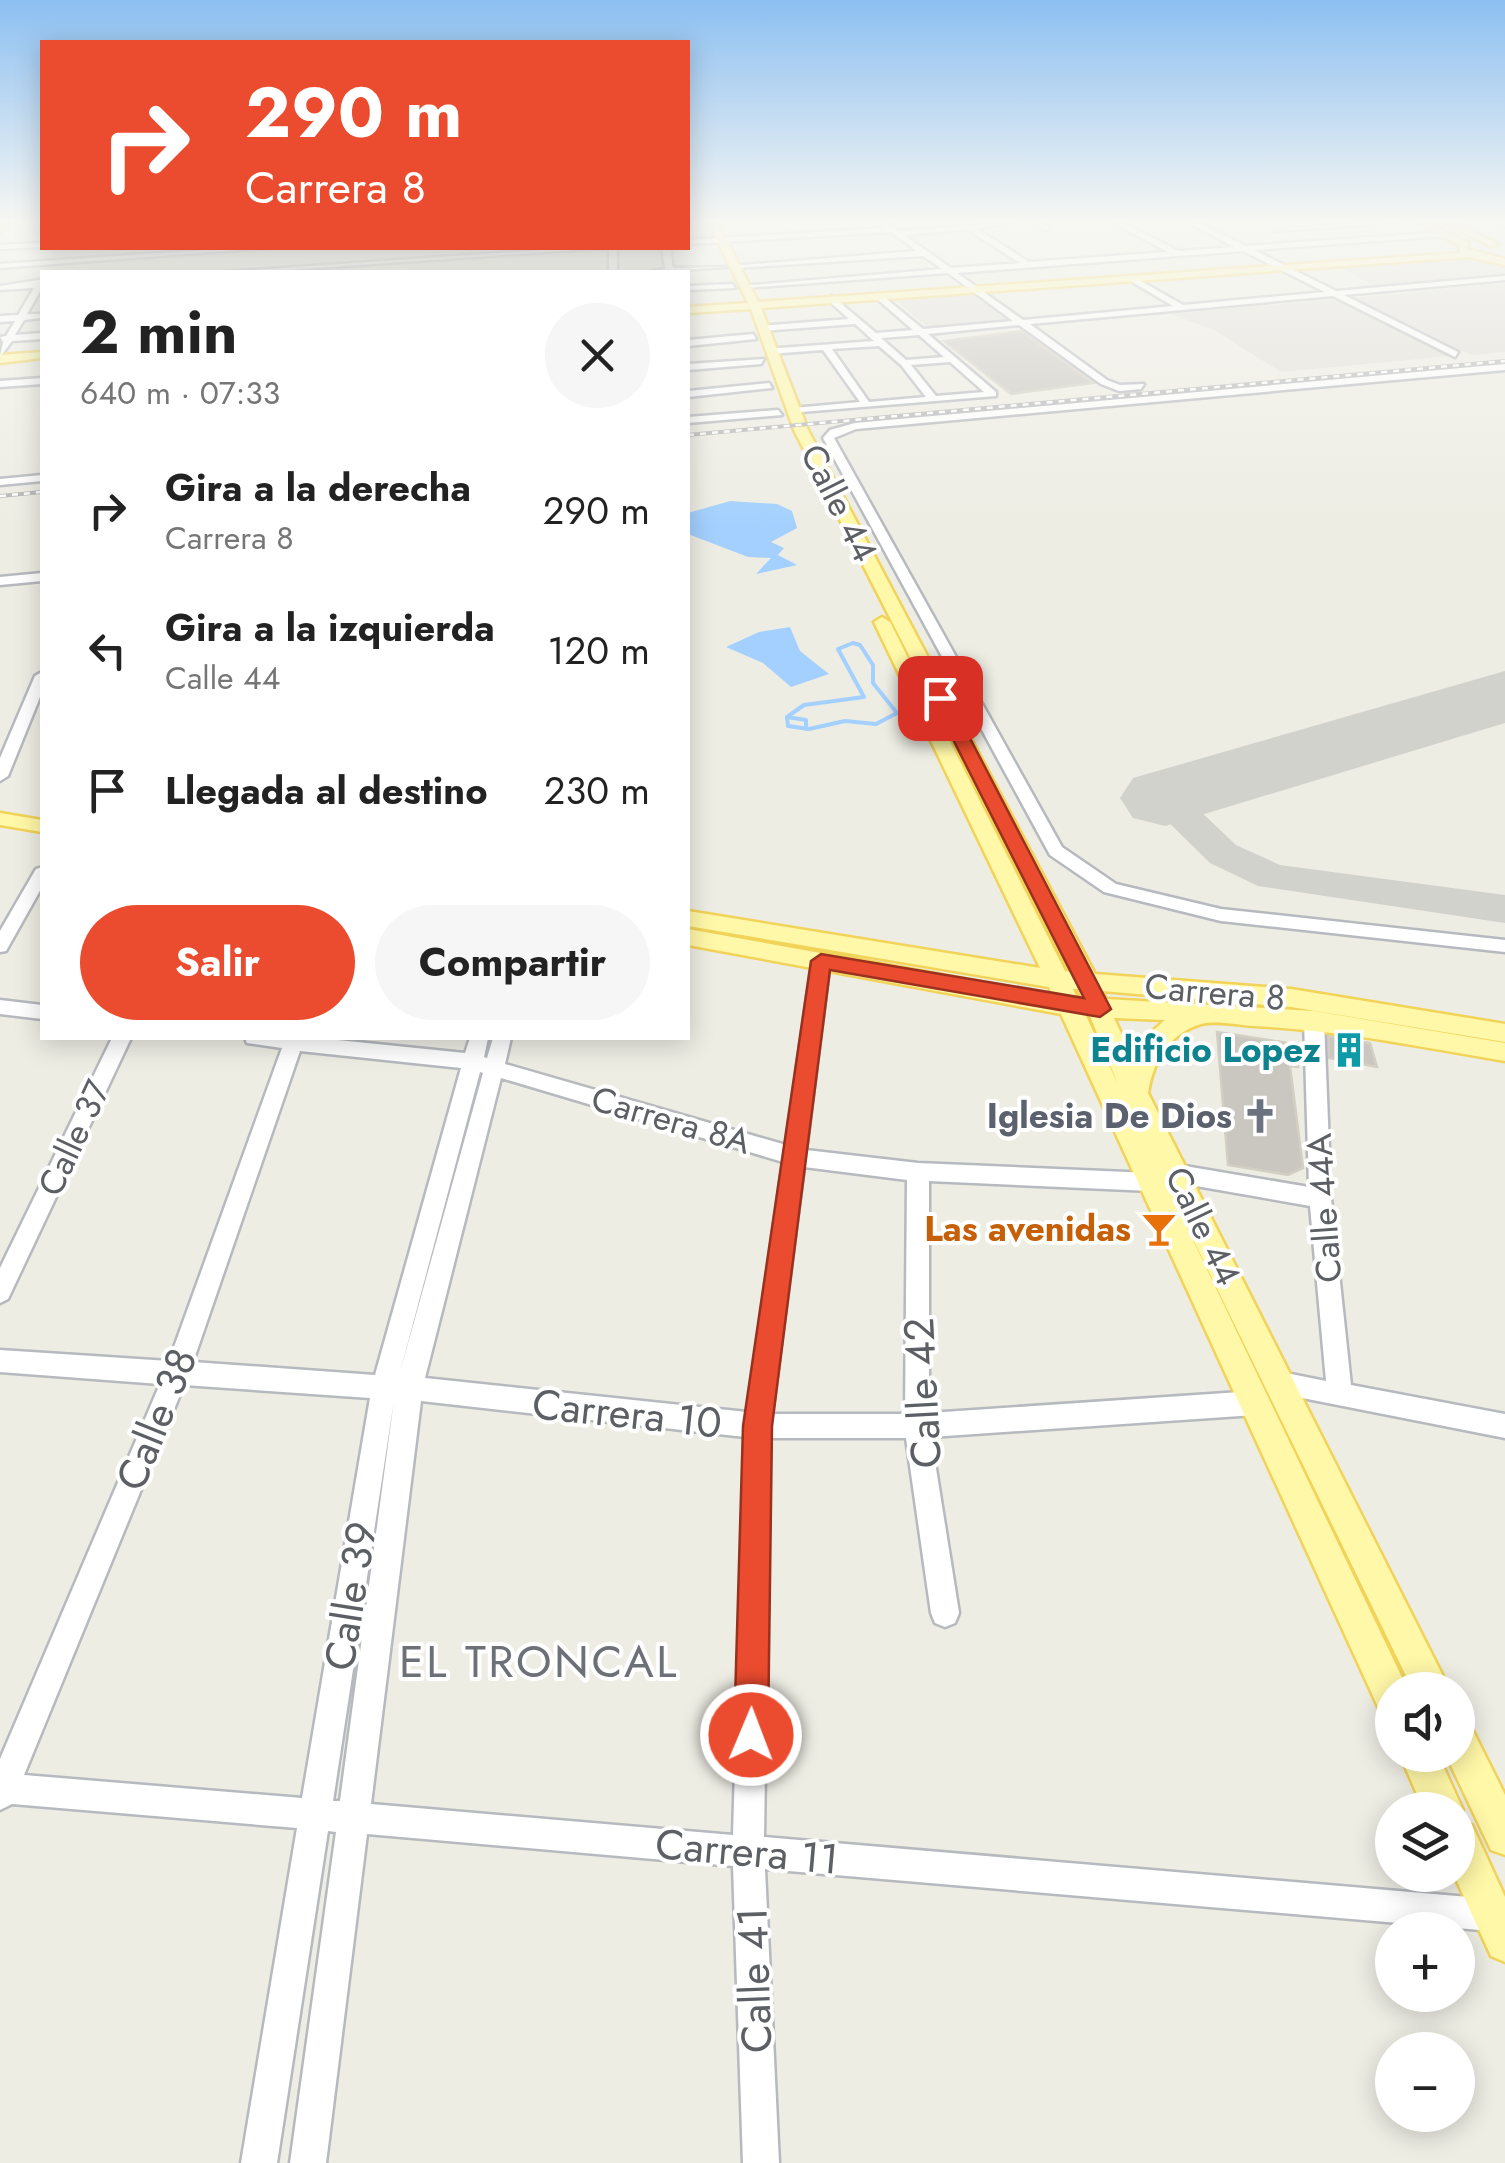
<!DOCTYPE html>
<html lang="es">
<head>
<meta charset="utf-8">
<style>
	body { margin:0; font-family:Jost,sans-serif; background:#f6f6f6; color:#222; height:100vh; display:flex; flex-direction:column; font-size:38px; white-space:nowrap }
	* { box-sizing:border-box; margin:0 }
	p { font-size:32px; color:#767676 }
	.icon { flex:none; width:55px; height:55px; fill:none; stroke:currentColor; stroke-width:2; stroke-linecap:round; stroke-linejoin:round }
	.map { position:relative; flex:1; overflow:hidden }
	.panel { position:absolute; left:40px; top:270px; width:650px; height:770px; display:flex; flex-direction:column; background:#fff; border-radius:0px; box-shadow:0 5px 25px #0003 }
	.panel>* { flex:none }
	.top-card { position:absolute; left:40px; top:40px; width:650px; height:210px; border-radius:0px; box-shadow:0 5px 25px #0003; background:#eb4b2e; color:#fff; overflow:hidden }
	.tools { position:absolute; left:1375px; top:1672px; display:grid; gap:20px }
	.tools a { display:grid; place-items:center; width:100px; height:100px; border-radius:50%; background:#fff; box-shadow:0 5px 25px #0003; font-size:50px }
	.pin { position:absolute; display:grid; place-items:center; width:85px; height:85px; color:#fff; margin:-42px; border-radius:20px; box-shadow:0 5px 15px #0006 }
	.me { position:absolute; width:110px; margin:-55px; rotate:1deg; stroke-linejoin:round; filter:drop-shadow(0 0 8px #0008) }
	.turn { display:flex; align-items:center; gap:35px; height:210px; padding:0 40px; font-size:45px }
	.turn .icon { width:130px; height:130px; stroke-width:2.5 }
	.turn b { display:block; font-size:70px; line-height:85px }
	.round { display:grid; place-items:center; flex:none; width:105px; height:105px; border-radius:52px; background:#f6f6f6 }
	.head { display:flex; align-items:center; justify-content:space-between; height:170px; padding:0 40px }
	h1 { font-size:60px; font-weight:700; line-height:75px }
	.cta { display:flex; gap:20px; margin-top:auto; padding:20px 40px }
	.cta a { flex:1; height:115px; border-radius:60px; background:#eb4b2e; color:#fff; font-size:40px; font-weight:700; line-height:115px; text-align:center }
	.cta a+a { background:#f6f6f6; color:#222 }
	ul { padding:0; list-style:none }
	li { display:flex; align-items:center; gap:30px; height:140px; padding:0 40px }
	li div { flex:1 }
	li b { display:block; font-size:38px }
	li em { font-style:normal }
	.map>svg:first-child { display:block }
	.industrial { fill:#e0ded8 }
	.water { fill:#a3d0ff }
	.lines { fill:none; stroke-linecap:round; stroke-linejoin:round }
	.stream { stroke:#a3d0ff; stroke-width:4 }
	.taxiway { fill:#d2d2cd; fill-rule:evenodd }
	.runway { fill:#d2d2cd; fill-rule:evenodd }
	.building { fill:#cac7c1; stroke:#d3cfc2; stroke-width:2.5 }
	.minor-casing { stroke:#b6b9be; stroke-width:5 }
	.major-casing { stroke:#f2d359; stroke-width:5 }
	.minor { fill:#fff; fill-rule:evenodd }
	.major { fill:#fff8a8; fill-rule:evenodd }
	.rail-casing { stroke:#b5b6b6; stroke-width:4 }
	.rail { stroke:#fff; stroke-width:2.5; stroke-dasharray:6; stroke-linecap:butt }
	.route { fill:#eb4b2e; stroke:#99311e; stroke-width:2.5 }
	.labels { text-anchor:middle; stroke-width:8; stroke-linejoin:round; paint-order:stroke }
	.street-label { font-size:35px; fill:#5c5f64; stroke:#fff }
	.culture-label { font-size:35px; font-weight:bold; fill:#0d838f; stroke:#fff; text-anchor:end }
	.worship-label { font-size:35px; font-weight:bold; fill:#5b616d; stroke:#fff; text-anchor:end }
	.food-label { font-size:35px; font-weight:bold; fill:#c56008; stroke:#fff; text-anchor:end }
	.near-street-label { font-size:42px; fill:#5c5f64; stroke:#fff }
	.near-neighbourhood-label { font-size:45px; letter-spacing:2.5px; fill:#6d7177; stroke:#fff }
</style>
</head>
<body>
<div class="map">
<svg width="1505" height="2163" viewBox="0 0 1505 2163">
	<rect width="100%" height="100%" fill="#eeede4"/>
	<g class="industrial">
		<path d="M1463 258 1505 265V276L1376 287 1341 267Z"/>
		<path d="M1505 283V352L1471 355 1354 298Z"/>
		<path d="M971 292 1006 320 929 328 894 299Z"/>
		<path d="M1337 299 1451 356 1281 372 1214 330 1171 314Z"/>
	</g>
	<g class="water">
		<path d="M730 501 777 504 792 511 797 528 771 542 784 548 778 555 797 565 756 574 771 558 748 557 688 534V513Z"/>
		<path d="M790 627 800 651 829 674 791 687 763 663 726 647 759 632Z"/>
	</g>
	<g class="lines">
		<g class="stream">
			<path d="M853 643 860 645 873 665V683L897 713 876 724 845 721 809 729 788 726 787 717 804 705 864 697 838 649Z"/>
			<path d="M787 717 806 720V729"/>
		</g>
		<path class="taxiway" d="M1165 787 1178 790 1236 845 1280 865 1505 895V923L1258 886 1210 863 1152 806 1147 798 1152 790Z"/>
		<path class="runway" d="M1505 671V723L1165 826 1133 818 1120 798 1133 778Z"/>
	</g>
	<g class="building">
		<path d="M1021 331 1093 383 1011 394 944 341Z"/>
		<path d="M1217 1032 1295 1044 1298 1067 1290 1066 1303 1168 1288 1175 1228 1165Z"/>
		<path d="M1328 1036 1370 1043 1377 1067 1329 1058Z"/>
	</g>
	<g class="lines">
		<defs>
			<g id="minor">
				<path d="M879 223H887L899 231 1015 223 976 228 1029 262 1168 252 1114 223H1123L1179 251 1235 247 1189 223H1198L1246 246 1444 232 1447 236 1254 250 1336 291 1505 276V280L1344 295 1458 352 1455 357 1333 296 1030 324 1107 380 1120 385 1144 384 1141 389 1119 391 1101 384 1019 325 928 334 996 392V396L789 413 793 408 860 402 823 350 769 354 766 349 874 341 855 324 761 331 758 326 849 319 829 301 832 296 876 333 913 330 876 298 879 293 923 329 1013 321 948 273 744 288 740 286 942 269 923 256 735 268 731 266 917 251 891 232 688 244V240L885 228ZM967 229 1020 263 951 268 904 235ZM1243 251 1325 292 1183 305 1132 276 1129 280 1173 306 1023 320 957 273ZM919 335 944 357 906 360 881 338ZM879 346 901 365 926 397 869 402 832 349ZM950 362 984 392 936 396 911 365Z"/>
				<path d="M1035 223H1044L1051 228 1044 230Z"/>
				<path d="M1362 223H1394L1274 231 1278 229Z"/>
				<path d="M1496 223H1505V227Z"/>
				<path d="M42 243V247L0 249V245Z"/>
				<path d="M235 248H266L0 268V264Z"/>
				<path d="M572 248H604L258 272H224Z"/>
				<rect x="609" y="248" width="8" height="24"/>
				<path d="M662 248H670L673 268 727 267 648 272 665 269Z"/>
				<path d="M39 280H42V288L27 314H42V318L24 320 15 335 42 333V339L12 341 0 357 3 342 0 337 6 336 15 321 0 322V316L18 315 34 288 0 290V286Z"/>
				<path d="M732 284 735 288 688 290V286Z"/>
				<path d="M753 334 756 339 688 346V340Z"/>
				<path d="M764 359 761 364 688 370V364Z"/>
				<path d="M1505 364V370L856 429 834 438 1062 847 1116 884 1221 909 1505 940V952L1221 921 1104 892 1050 855 823 438 830 430 855 423Z"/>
				<path d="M42 378V384L0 387V381Z"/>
				<path d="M769 383 772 388 688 397V391Z"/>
				<path d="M778 410 782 415 688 423V417Z"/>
				<path d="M42 475V481L0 485V479Z"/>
				<path d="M42 573V581L0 585V577Z"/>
				<path d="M42 672V692L8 776 0 781V758L35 676Z"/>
				<path d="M42 867V887L6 951 0 952V931L36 869Z"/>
				<path d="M821 954 830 961 806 1150 918 1163 1151 1173 1159 1176 1162 1182 1159 1188 1151 1191 929 1181V1413L1255 1391 1264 1394 1267 1403 1264 1412 1255 1415 931 1437 959 1613 955 1623 945 1627 935 1623 931 1613 906 1438H770L764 1837 1492 1899 1505 1907 1503 1926 1492 1931 765 1869 779 2163H743L733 1866 367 1834 326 2163H290L336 1832 328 1831 277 2163H241L297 1828 12 1804 0 1810V1759L160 1384 0 1372V1350L169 1361 282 1048 247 1043 245 1038H318L465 1053 470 1038H488L484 1057 487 1058 493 1038H511L505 1064 786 1145 812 961ZM300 1051 461 1068 375 1375 193 1362ZM480 1072 483 1073 399 1376ZM501 1078 783 1162 747 1412 425 1378ZM804 1167 907 1180 905 1414H772ZM184 1385 370 1398 302 1798 24 1775ZM394 1400 340 1801H333ZM421 1401 745 1437 733 1835 371 1804Z"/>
				<path d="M0 1000 42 1005V1019L0 1014Z"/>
				<path d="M1314 1013 1324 1020 1331 1198 1351 1385 1505 1414V1438L1272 1392 1269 1384 1272 1376 1281 1372 1326 1381 1310 1206 1179 1183 1171 1180 1168 1174 1171 1168 1179 1165 1309 1187 1304 1020Z"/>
				<path d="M112 1038H131L8 1299 0 1303V1268Z"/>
			</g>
			<g id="major">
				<path d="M0 223H10L0 233Z"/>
				<path d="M709 223H718L758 302 1459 253 1460 246 1418 223H1429L1469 243 1467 249 1505 259V265L1469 257 761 308 808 430 1095 974 1291 989 1505 1024V1042L1291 1007 1102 991 1106 999 1314 1011 1505 1043V1061C1422 1047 1339 1030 1254 1026 1238 1025 1216 1020 1201 1024 1168 1034 1153 1062 1148 1093L1450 1690H1413L1168 1188 1408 1690H1392V1714L1379 1709 1061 1014 688 945V929L1052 995 1049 987 688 926V911L1040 968 874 622 882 617 890 622 1065 971 1071 972 794 430 751 309 688 313V307L748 303ZM1073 989H1078L1082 998H1077ZM1086 1016H1090L1118 1084ZM1114 1018 1165 1020 1146 1037 1133 1059Z"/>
				<path d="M1444 223H1456L1498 244 1490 246Z"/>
				<path d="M42 352V358L0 363V355Z"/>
				<path d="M0 813 42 820V832L0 825Z"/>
				<path d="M1458 1721 1471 1727 1505 1795V1855L1491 1850 1446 1755H1458Z"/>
				<path d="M1400 1755H1438L1463 1810 1459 1820 1472 1825 1505 1897V1962L1491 1956 1454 1875H1458V1810H1424Z"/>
			</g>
		</defs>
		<use href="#minor" class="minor-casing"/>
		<use href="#major" class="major-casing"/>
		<use href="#minor" class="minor"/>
		<use href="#major" class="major"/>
		<defs>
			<g id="rail">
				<path d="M688 435 1505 361"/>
				<path d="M0 496 42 492"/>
			</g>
		</defs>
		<use href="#rail" class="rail-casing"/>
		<use href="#rail" class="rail"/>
	</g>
	<linearGradient id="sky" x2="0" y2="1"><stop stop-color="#8cbff1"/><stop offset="0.42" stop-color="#f7f7f3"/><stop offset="1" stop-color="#f7f7f3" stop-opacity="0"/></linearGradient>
	<rect width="1505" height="526" fill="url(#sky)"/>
	<path class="route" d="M940 693 949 698 1111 1009 1100 1017 830 970 772 1426 768 1735 763 1747 751 1752 739 1747 734 1735 743 1426 811 961 821 954 1084 998 932 698Z"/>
	<defs>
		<symbol id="building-bare" viewBox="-9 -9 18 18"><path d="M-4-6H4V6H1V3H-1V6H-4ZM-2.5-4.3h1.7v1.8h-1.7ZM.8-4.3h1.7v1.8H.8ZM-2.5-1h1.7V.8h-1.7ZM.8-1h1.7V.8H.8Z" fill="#0f9aa8" stroke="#fff" stroke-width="2.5" paint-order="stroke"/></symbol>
		<symbol id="church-bare" viewBox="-9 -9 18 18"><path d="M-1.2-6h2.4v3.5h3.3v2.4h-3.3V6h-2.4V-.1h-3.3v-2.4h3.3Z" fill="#6b7280" stroke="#fff" stroke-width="2.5" paint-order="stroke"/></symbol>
		<symbol id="bar-bare" viewBox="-9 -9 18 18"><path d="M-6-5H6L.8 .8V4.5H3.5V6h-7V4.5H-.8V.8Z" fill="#e8710a" stroke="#fff" stroke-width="2.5" paint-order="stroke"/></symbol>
	</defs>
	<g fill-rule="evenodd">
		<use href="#building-bare" x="1324" y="1025" width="50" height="50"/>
		<use href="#church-bare" x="1235" y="1091" width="50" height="50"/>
		<use href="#bar-bare" x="1134" y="1204" width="50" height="50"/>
	</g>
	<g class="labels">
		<g class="street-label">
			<text transform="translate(839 503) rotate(63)" y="12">Calle 44</text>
			<text transform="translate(1215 992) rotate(5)" y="12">Carrera 8</text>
			<text transform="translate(671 1120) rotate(16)" y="12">Carrera 8A</text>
			<text transform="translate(74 1138) rotate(-65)" y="12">Calle 37</text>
			<text transform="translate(1324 1208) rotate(-94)" y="12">Calle 44A</text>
			<text transform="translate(1203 1226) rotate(64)" y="12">Calle 44</text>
		</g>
		<g class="culture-label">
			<text x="1321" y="1062">Edificio Lopez</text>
		</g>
		<g class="worship-label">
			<text x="1232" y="1128">Iglesia De Dios</text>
		</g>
		<g class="food-label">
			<text x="1131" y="1241">Las avenidas</text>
		</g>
		<g class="near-street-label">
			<text transform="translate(922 1393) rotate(-93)" y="15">Calle 42</text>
			<text transform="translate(627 1413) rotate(6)" y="15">Carrera 10</text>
			<text transform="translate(156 1419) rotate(-68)" y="15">Calle 38</text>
			<text transform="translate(350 1596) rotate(-81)" y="15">Calle 39</text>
			<text transform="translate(747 1851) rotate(5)" y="15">Carrera 11</text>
			<text transform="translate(754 1980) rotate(-92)" y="15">Calle 41</text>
		</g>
		<g class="near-neighbourhood-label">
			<text x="539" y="1677">EL TRONCAL</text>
		</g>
	</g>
</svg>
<div class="tools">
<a><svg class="icon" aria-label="sound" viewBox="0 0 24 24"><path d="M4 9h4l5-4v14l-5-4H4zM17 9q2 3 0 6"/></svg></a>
<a><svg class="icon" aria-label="layers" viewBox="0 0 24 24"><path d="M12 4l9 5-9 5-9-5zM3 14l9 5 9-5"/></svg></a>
<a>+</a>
<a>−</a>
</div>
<div class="pin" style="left:940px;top:698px;background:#d93025"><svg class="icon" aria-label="arrive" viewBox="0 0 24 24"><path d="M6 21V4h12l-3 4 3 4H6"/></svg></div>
<svg class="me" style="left:751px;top:1735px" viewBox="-20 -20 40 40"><circle r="17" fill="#eb4b2e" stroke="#fff" stroke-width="3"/><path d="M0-11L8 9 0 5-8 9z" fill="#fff"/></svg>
<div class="top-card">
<div class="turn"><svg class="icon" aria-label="right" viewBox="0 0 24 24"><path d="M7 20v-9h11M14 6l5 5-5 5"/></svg><div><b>290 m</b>Carrera 8</div></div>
</div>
<section class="panel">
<div class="head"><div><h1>2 min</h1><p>640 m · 07:33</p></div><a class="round"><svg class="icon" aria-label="close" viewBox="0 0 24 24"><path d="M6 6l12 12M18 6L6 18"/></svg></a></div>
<ul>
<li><svg class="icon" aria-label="right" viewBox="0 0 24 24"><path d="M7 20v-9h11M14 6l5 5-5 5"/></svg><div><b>Gira a la derecha</b><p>Carrera 8</p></div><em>290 m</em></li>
<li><svg class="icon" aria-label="left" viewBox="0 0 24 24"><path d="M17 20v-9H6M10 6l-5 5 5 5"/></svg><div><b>Gira a la izquierda</b><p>Calle 44</p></div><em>120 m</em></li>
<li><svg class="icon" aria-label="arrive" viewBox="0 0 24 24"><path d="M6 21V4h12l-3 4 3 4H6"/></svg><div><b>Llegada al destino</b></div><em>230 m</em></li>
</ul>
<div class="cta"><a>Salir</a><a>Compartir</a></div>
</section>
</div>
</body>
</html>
